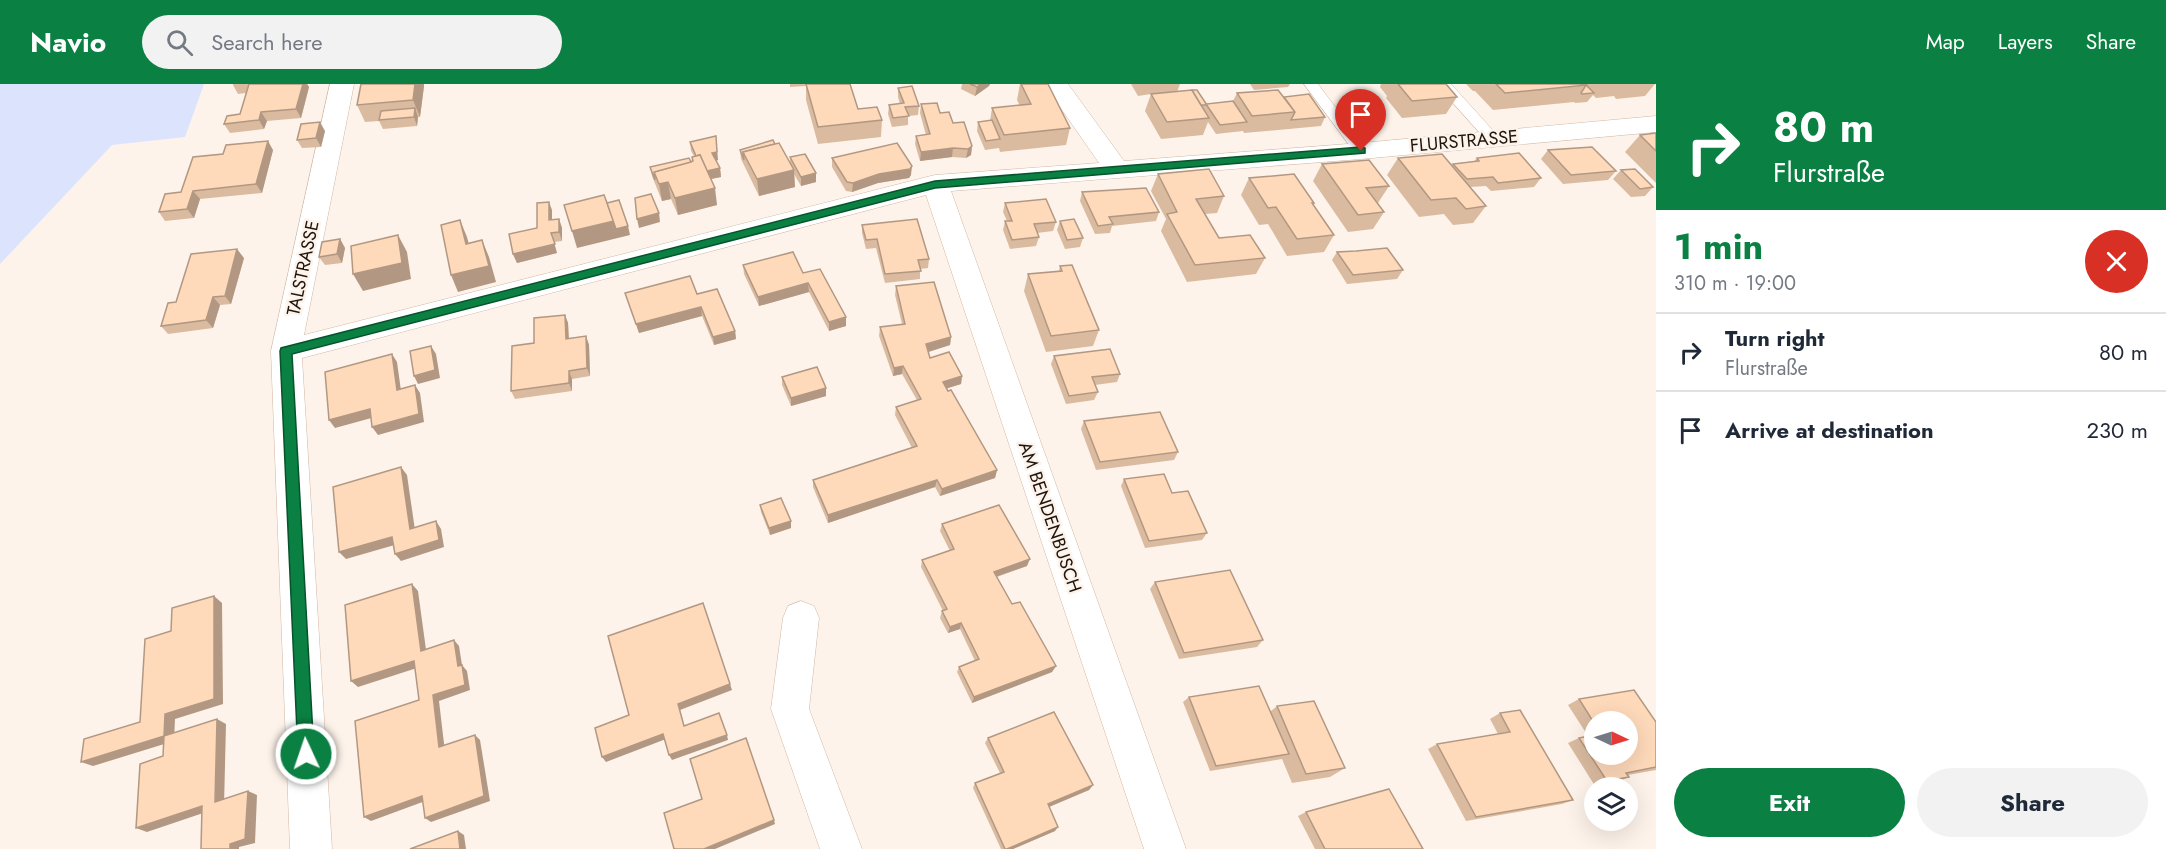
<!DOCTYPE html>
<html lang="en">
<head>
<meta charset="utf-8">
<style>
	body { margin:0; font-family:Jost,sans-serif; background:#f2f2f3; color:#1f2937; height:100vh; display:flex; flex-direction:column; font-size:22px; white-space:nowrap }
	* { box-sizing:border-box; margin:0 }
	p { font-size:20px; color:#747a83 }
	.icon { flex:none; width:33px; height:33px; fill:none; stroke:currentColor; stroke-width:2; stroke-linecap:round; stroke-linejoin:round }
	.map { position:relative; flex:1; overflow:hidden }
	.sheet { display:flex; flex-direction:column; background:#fff; width:510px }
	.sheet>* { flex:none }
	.banner { background:#0b8043; color:#fff; overflow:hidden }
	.needle { width:39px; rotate:94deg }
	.controls { position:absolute; left:1584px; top:627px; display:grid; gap:12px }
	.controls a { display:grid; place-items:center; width:54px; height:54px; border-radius:50%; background:#fff; box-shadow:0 6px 24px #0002; font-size:30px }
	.pin { position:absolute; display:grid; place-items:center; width:51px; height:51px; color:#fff; margin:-62px -26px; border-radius:50% 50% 50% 0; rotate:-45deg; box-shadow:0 0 6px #0007 }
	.pin .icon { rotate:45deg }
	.me { position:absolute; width:66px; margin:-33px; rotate:357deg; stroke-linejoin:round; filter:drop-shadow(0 0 4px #0008) }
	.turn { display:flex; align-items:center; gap:21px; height:126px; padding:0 18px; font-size:27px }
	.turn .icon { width:78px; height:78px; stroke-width:2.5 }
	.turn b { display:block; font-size:42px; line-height:51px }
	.round { display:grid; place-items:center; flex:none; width:63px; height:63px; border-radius:32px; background:#f2f2f3 }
	.summary { display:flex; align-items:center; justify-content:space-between; height:102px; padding:0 18px }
	h1 { font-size:36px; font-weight:700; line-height:45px; color:#0b8043 }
	.cta { display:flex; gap:12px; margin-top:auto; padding:12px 18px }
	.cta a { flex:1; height:69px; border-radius:36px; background:#0b8043; color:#fff; font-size:24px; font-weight:700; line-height:69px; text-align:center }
	.cta a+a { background:#f2f2f3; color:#1f2937 }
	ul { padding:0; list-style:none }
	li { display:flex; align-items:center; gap:18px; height:78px; padding:0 18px; border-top:2px solid #e0e1e3 }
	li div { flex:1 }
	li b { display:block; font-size:22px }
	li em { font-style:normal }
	header { display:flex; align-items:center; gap:36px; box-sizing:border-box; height:84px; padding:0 30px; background:#0b8043; color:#fff }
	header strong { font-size:28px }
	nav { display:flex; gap:33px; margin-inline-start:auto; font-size:21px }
	.search { width:420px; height:54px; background:#f2f2f3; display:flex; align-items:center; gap:15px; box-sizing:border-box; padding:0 21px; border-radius:33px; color:#747a83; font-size:22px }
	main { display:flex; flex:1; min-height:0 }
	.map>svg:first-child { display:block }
	.green { fill:#dce3fd }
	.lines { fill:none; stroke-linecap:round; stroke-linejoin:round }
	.lane-casing { stroke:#d0b7a3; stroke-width:1 }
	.street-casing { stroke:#d0b7a3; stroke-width:1 }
	.lane { fill:#fff; fill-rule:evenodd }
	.street { fill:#fff; fill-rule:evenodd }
	.wall { fill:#dabba0; fill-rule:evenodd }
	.shaded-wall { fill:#b29882 }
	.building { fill:#fed9ba; stroke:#b29882; stroke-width:1.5 }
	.route { fill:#0b8043; stroke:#07532c; stroke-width:1.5 }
	.labels { text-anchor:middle; stroke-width:5; stroke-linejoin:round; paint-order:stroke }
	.street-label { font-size:18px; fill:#1e150e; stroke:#fdf3ea }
</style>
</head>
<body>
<header>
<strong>Navio</strong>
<div class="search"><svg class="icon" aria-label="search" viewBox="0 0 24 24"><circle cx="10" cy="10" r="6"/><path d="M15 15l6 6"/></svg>Search here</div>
<nav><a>Map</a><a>Layers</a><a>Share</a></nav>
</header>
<main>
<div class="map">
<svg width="1656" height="765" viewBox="0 0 1656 765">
	<rect width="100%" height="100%" fill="#fdf3ea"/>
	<path class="green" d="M0 0H204L185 53 112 61 0 180Z"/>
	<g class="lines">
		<defs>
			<g id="lane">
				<path d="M1304 0H1318L1366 64 1368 67 1366 70H1356Z"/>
				<path d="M1436 0H1451L1498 52 1500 55 1498 58H1488Z"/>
			</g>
			<g id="street">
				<path d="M330 0H354L304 251 935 91 1099 79 1044 0H1068L1124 77 1361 59 1656 32V48L1361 75 951 107 1186 765H1144L926 111 302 274 332 765H290L271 267Z"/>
				<path d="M801 517 814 522 819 534 809 625 862 765H820L771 625 783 534 788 522Z"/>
			</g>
		</defs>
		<use href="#lane" class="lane-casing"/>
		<use href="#street" class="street-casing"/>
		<use href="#lane" class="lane"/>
		<use href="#street" class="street"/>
	</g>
	<g class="wall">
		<path d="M233 0H307L309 3 301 34 267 37 264 45 230 49 224 40 240 30 246 9 238 10 233 1Z"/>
		<path d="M361 0H424V2L420 33H418L417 42 383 45 379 37 365 38 357 21Z"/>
		<path d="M790 0H850L858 25 882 36 881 53 818 60 806 16V2L790 3Z"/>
		<path d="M962 0H990L989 2 975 12 961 5Z"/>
		<path d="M1020 0H1048L1070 44 1066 61 1000 68 999 64 985 66 977 47 978 38 990 37 992 24 1020 22 1017 16Z"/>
		<path d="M1131 0H1180L1177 8 1206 20 1233 17 1237 9 1284 13 1325 33 1321 42 1244 49 1243 47 1216 50 1208 38 1203 51 1161 55 1145 27 1151 10 1138 12Z"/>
		<path d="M1250 0H1290L1288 3 1254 6Z"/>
		<path d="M1381 0H1446L1457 13 1446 30 1402 34 1386 14 1387 12 1380 3Z"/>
		<path d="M1466 0H1655L1645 12 1616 15 1614 12 1596 14 1593 11 1587 18 1575 19 1574 18 1493 26 1475 7H1473Z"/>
		<path d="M898 4 919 22 918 31 908 32V41L892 43 888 30 889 21 900 20 898 13Z"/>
		<path d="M921 20 940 29 953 39 972 62 971 71 966 74 952 73 920 77 915 60 916 52 926 51 920 29Z"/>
		<path d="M325 47 321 63 302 64 297 56Z"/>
		<path d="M1656 49V99L1625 68 1640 51Z"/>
		<path d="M716 52 718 76 716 77 720 84 721 93 711 95 717 121 678 131 671 115 662 117 652 92 650 83 692 77V73L694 72 691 67 690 58Z"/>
		<path d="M775 60 790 79V73L816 89V98L801 102 794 90 795 103 759 112 741 75 740 66Z"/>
		<path d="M273 66 262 109 200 115 194 134 165 137 159 128 181 108Z"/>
		<path d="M1548 66 1616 87 1608 96 1563 100 1541 75Z"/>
		<path d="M832 74 911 91 909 94 878 99 852 108 846 107 832 83Z"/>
		<path d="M1398 74 1452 81 1453 80 1474 77 1477 74 1541 94 1534 103 1491 107 1486 102 1470 103 1486 122 1473 139 1453 141 1444 130 1419 133 1387 91Z"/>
		<path d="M1322 80 1389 102 1378 119H1377L1384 128 1373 145 1348 148 1313 97Z"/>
		<path d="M1621 86 1653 103 1645 112 1631 113 1613 95Z"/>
		<path d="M1158 90 1224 112 1217 129 1205 130 1219 154 1265 174 1256 190 1187 198 1161 147 1166 135 1151 107Z"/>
		<path d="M1249 94 1314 119 1313 121 1334 151 1324 168 1287 172 1268 140 1259 141 1241 111Z"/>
		<path d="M1082 108 1159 128 1156 137 1112 142 1110 149 1095 150 1080 117Z"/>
		<path d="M1005 119 1056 138 1053 147 1037 149 1039 153 1036 162 1010 165 1003 146 1005 137H1007L1003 128Z"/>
		<path d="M552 126V136L559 135 562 144V157L554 158 557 169 517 179 513 170Z"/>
		<path d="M1060 137 1083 154 1080 163 1065 165 1057 146Z"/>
		<path d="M862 141 929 175 928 184 920 185V195L885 199 876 164 866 165 862 149Z"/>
		<path d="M340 155 345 164 342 179 325 181 319 173Z"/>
		<path d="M1337 168 1403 186 1397 195 1347 200 1332 176Z"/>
		<path d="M244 174 231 220 220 221 213 244 168 250 161 242 176 218Z"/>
		<path d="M743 181 803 189 846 242 829 247 809 208 759 222 744 190Z"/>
		<path d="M1060 182 1099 246 1093 262 1046 268 1024 207 1028 190 1059 187Z"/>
		<path d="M896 202 951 253 950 261 928 268 930 274 962 292 961 300 947 304 997 386 995 394 940 412 935 403 828 439 813 403V396L912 364 895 331 896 323 917 316 902 290 893 292 879 252 880 243 902 240 895 211Z"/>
		<path d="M625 209 697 210 735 247 736 255 714 261 702 232 639 249Z"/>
		<path d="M565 231 568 239 569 254 586 252 589 261 590 292 572 295V307L515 315 511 307 534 259Z"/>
		<path d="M1054 272 1120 290 1117 298 1095 301 1098 308 1094 316 1066 320 1051 280Z"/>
		<path d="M782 293 826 304V312L791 322 782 301Z"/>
		<path d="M1084 337 1178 368 1174 376 1096 386 1081 345Z"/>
		<path d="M1124 395 1172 409 1207 449 1202 456 1145 464 1121 402Z"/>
		<path d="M760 421 791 444 770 451 761 428Z"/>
		<path d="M942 440 1027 482 997 493 1012 520 1056 582 1052 588 972 619 957 588 959 583 975 577 960 545 948 549 940 534 942 527H943L921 483 922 476 950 467 940 447Z"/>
		<path d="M1155 498 1263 556 1257 563 1179 575 1150 505Z"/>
		<path d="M1189 613 1271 627 1277 622 1345 684 1330 693 1292 699 1282 675 1210 687 1183 618Z"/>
		<path d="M1579 615 1656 638V686L1628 691 1629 693 1617 698 1595 702 1568 659 1579 654 1588 652 1568 621ZM1594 638 1628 670H1594Z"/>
		<path d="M1500 629 1573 716 1562 720 1466 737 1428 665 1437 660 1498 650 1490 635Z"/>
		<path d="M988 654 1093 701 1089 706 1049 723 1055 747 1013 765H1001L973 704 975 699 1000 689 985 659Z"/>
		<path d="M1306 728 1423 765H1315L1298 732Z"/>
	</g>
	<g class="shaded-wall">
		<path d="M303 0H307L309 3 301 34 296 25Z"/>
		<path d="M415 0H424V2L420 33 413 16Z"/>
		<path d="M981 0H990L989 2 975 12 977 3Z"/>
		<path d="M415 24 418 33 417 42 414 33Z"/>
		<path d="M261 28 267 37 264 45 259 36Z"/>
		<path d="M320 38 325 47 321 63 316 54Z"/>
		<path d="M268 57 273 66 262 109 256 100Z"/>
		<path d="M972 62 971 71 966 74 968 65Z"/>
		<path d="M953 64 952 73 920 77 921 68Z"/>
		<path d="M717 68 718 76 713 78 712 69Z"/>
		<path d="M912 82 911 91 909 94 878 99 852 108 853 99 879 90Z"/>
		<path d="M720 84 721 93 706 96 705 87Z"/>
		<path d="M794 86 795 103 759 112 757 95Z"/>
		<path d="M816 89V98L801 102V93Z"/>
		<path d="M668 98 671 115 662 117 659 100Z"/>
		<path d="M715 104 717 121 678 131 675 114Z"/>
		<path d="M193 107 200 115 194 134 187 125Z"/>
		<path d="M549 118 552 126V145L549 136Z"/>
		<path d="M659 129 660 138 639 144 637 135Z"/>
		<path d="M559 135 562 144V157L559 148Z"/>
		<path d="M460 136 467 153 473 176 466 160Z"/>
		<path d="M614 137 628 142 630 151 577 164 572 147Z"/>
		<path d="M551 149 557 169 517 179 513 170Z"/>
		<path d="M398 151 407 168 411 195 363 207 353 190Z"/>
		<path d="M340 155 345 164 342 179 337 170Z"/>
		<path d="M482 156 489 173 496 198 458 208 451 191Z"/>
		<path d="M237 165 244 174 231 220 225 212Z"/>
		<path d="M808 199 809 208 759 222 758 213Z"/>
		<path d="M213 213 220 221 213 244 206 236Z"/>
		<path d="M701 223 702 232 639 249 636 240Z"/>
		<path d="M565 231 568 239 569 263 566 255Z"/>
		<path d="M846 233V242L829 247V238Z"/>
		<path d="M735 247 736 255 714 261 713 253Z"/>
		<path d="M586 252 589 261 590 292 587 284Z"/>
		<path d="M951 253 950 261 925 269 926 260Z"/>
		<path d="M431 262 436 270 440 294 418 300 414 292Z"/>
		<path d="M392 270 397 278 402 314 397 306Z"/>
		<path d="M903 282 902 290 893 292 894 284Z"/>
		<path d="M569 287 572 295V307L569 299Z"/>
		<path d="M962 292 961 300 942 306 943 298Z"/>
		<path d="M415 301 420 309 424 338 378 351 372 343Z"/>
		<path d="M826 304V312L791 322V314Z"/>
		<path d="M370 325 375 333 335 344 329 336Z"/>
		<path d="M401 383 407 391 416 453 410 445Z"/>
		<path d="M997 386 995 394 940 412 942 405Z"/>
		<path d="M937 396 935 403 828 439V431Z"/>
		<path d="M436 437 441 445 444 463 401 477 395 470Z"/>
		<path d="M791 437V444L770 451 769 444Z"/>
		<path d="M392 453 398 460 346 475 339 468Z"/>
		<path d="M1030 475 1027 482 992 494 994 488Z"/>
		<path d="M412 500 418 507 427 573 421 567Z"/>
		<path d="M214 512 222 519 223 620 175 635 174 657 164 652 165 630Z"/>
		<path d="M961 539 960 545 948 549 950 543Z"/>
		<path d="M454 556 459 562 462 581 467 587 470 606 439 617 445 668 439 663 433 611 458 582Z"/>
		<path d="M414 577 420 583 358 603 351 597Z"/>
		<path d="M1056 582 1052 588 972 619 974 613Z"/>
		<path d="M730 600 732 606 680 626 686 647 678 620Z"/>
		<path d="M217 635 226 640 224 722 215 718Z"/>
		<path d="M663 650 666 655 606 678 602 673Z"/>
		<path d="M475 651 480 656 490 717 431 738 425 734Z"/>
		<path d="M727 651 728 656 672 676 669 671Z"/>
		<path d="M164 652 174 657 93 682 81 678Z"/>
		<path d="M1093 701 1089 706 1044 725 1048 720Z"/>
		<path d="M248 707 257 711 255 759 239 763V765H230V760Z"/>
		<path d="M422 712 428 716 371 737 364 733Z"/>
		<path d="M202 722 212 726 147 748 136 744Z"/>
		<path d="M774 736 775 740 715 765H704Z"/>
		<path d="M1058 743 1055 747 1013 765H1007Z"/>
		<path d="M458 747 464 751 466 765H460Z"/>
	</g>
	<g class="building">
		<path d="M249 0H303L296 25 261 28 259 36 224 40 227 32 240 30Z"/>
		<path d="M361 0H415L413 16 357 21Z"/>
		<path d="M806 0H850L858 25 877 23 882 36 818 43Z"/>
		<path d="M970 0H981L977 3Z"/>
		<path d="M1021 0H1048L1070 44 1004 51 992 24 1031 20Z"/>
		<path d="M1398 0H1446L1457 13 1412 17Z"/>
		<path d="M1496 0H1586L1587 1 1505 9Z"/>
		<path d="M1586 1 1594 9 1582 10 1581 9Z"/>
		<path d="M912 2 919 22 905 23 909 32 893 34 889 21 904 19 898 4Z"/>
		<path d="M1192 6 1209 34 1167 38 1151 10Z"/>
		<path d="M1192 6H1197L1207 21H1201Z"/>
		<path d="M1278 6 1295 28 1252 32 1237 9Z"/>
		<path d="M1309 10 1325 33 1291 36 1295 28 1284 13Z"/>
		<path d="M1233 17 1247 38 1220 41 1206 20Z"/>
		<path d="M937 19 940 29 949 28 953 39 964 38 972 62 968 65 953 64 921 68 916 52 930 50 921 20Z"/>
		<path d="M415 24 414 33 379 36 381 27Z"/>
		<path d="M992 36 1000 55 986 57 978 38Z"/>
		<path d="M320 38 316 54 297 56 301 40Z"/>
		<path d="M1656 49V67L1640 51Z"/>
		<path d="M716 52 717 68 712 69 720 84 707 87 700 71 696 72 690 58Z"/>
		<path d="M773 56 775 60 743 68 744 76 740 66Z"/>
		<path d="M268 57 256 100 193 107 187 125 159 128 165 110 181 108 193 73 223 70 226 61Z"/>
		<path d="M779 59 794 86 757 95 743 68Z"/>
		<path d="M897 59 912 82 910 85 879 90 853 99 847 98 832 74Z"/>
		<path d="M1592 63 1616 87 1571 91 1548 66Z"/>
		<path d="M1519 69 1541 94 1498 99 1493 93 1467 95 1453 80 1479 77 1477 74Z"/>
		<path d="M805 70 816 89 801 93 790 73Z"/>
		<path d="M1442 70 1486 122 1466 125 1456 114 1431 116 1398 74Z"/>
		<path d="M700 71 715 104 675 114 668 98 659 100 654 88 693 77 692 73Z"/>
		<path d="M689 74 691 78 654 88 655 96 650 83Z"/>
		<path d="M1369 76 1389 102 1366 104 1384 128 1358 131 1322 80Z"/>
		<path d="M1209 85 1224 112 1196 115 1219 154 1250 151 1265 174 1195 181 1167 130 1177 128 1158 90Z"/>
		<path d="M1635 85 1653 103 1640 105 1621 86Z"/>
		<path d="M1294 90 1314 119H1312L1334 151 1297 155 1276 123 1268 124 1249 94Z"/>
		<path d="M1146 104 1159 128 1109 133 1113 140 1098 142 1082 108Z"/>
		<path d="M651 110 659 129 637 135 635 114Z"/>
		<path d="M604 111 614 137 572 147 564 121Z"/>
		<path d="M1046 115 1056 138 1034 140 1039 153 1012 156 1005 137H1012L1005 119Z"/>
		<path d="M619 116 628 142 616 145 607 119Z"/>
		<path d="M549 118V136L559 135V148L551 149 555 160 513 170 509 150 537 144V119Z"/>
		<path d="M917 135 929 175 918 176 921 187 885 190 877 155 866 156 862 141Z"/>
		<path d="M1074 135 1083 154 1067 156 1060 137Z"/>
		<path d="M460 136 466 160 482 156 489 182 451 191 441 141Z"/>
		<path d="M398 151 402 179 353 190 351 162Z"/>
		<path d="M340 155 337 170 319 173 322 158Z"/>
		<path d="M1387 164 1403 186 1353 191 1337 168 1356 167Z"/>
		<path d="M237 165 225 212 213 213 206 236 161 242 168 219 176 218 191 170Z"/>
		<path d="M793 168 803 189 820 185 846 233 829 238 808 199 758 213 743 181Z"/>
		<path d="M1072 181 1099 246 1051 252 1028 190 1062 187 1060 182Z"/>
		<path d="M690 192 697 210 717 205 735 247 713 253 701 223 636 240 625 209Z"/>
		<path d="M934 198 951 253 926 260 930 274 949 268 962 292 943 298 948 307 951 306 997 386 942 405 937 396 828 431 813 396 917 362 896 323 921 315 903 282 894 284 880 243 905 240 896 202Z"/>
		<path d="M565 231 566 255 586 252 587 284 569 287V299L511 307 512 262 534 259V234Z"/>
		<path d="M431 262 435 286 414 292 410 267Z"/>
		<path d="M1110 265 1120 290 1092 293 1098 308 1069 312 1054 272Z"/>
		<path d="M392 270 397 306 415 301 419 330 372 343 370 325 329 336 325 288Z"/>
		<path d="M817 283 826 304 791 314 782 293Z"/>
		<path d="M1160 328 1178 368 1100 378 1084 337Z"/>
		<path d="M401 383 410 445 436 437 439 456 395 470 392 453 339 468 333 403Z"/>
		<path d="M1164 390 1172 409 1188 407 1207 449 1149 457 1124 395Z"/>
		<path d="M781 414 791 437 769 444 760 421Z"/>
		<path d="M999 421 1030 475 994 488 1012 520 1020 518 1056 582 974 613 959 583 979 575 961 539 950 543 942 527 947 525 922 476 954 465 942 440Z"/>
		<path d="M1230 486 1263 556 1184 569 1155 498Z"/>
		<path d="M412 500 421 567 454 556 458 582 462 581 465 601 433 611 439 663 475 651 484 712 425 734 422 712 364 733 355 637 419 616 414 577 351 597 345 521Z"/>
		<path d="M214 512V615L165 630 164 652 217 635 215 718 248 707 245 755 230 760V765H201L202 722 136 744 140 680 163 672 164 652 81 678 84 655 140 638 145 555 171 547 172 524Z"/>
		<path d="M703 519 730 600 678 620 684 642 719 629 727 651 669 671 663 650 602 673 595 644 629 631 608 552Z"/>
		<path d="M1259 602 1289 670 1216 682 1189 613Z"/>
		<path d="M1634 606 1656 638V683L1626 689 1629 693 1607 697 1579 654 1594 651V670H1628V638H1594V639L1579 615Z"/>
		<path d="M1314 617 1345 684 1306 690 1277 622Z"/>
		<path d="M1520 626 1573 716 1476 733 1437 660 1510 648 1500 629Z"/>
		<path d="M1054 628 1093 701 1048 720 1058 743 1007 765H1005L975 699 1004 688 988 654Z"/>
		<path d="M746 654 774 736 704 765H674L664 729 702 715 690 675Z"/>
		<path d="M1389 705 1423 765H1325L1306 728Z"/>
		<path d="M458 747 460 765H410Z"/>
	</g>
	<path class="route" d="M1361 63 1365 64V69L935 104 292 270 314 670 312 676 306 678 300 676 298 670 280 267 281 264 935 97Z"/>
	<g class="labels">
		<g class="street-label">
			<text transform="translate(1464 57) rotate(-5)" y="6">FLURSTRASSE</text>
			<text transform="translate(303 184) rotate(-78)" y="6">TALSTRASSE</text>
			<text transform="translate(1050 433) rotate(71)" y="6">AM BENDENBUSCH</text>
		</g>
	</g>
</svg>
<div class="controls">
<a><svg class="needle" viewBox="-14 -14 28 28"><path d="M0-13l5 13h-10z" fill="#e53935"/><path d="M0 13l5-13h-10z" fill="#747a83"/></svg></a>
<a><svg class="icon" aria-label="layers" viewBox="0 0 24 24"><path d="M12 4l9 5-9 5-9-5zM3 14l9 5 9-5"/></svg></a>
</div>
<div class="pin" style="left:1361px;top:67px;background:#d93025"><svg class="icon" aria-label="arrive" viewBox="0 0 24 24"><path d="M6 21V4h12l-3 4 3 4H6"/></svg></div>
<svg class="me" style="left:306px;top:670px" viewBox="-20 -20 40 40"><circle r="17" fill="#0b8043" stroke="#fff" stroke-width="3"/><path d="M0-11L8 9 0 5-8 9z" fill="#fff"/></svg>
</div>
<section class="sheet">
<div class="banner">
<div class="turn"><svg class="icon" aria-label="right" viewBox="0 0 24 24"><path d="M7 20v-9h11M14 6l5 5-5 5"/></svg><div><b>80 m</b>Flurstraße</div></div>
</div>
<div class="summary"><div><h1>1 min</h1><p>310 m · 19:00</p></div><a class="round" style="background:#d93025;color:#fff"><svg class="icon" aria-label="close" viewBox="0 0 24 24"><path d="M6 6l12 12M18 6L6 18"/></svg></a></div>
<ul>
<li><svg class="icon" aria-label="right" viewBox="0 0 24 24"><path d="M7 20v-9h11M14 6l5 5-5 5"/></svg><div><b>Turn right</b><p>Flurstraße</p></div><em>80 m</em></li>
<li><svg class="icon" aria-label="arrive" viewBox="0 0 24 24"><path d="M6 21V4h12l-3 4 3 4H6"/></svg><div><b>Arrive at destination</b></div><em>230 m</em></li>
</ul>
<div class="cta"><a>Exit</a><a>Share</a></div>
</section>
</main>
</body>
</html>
